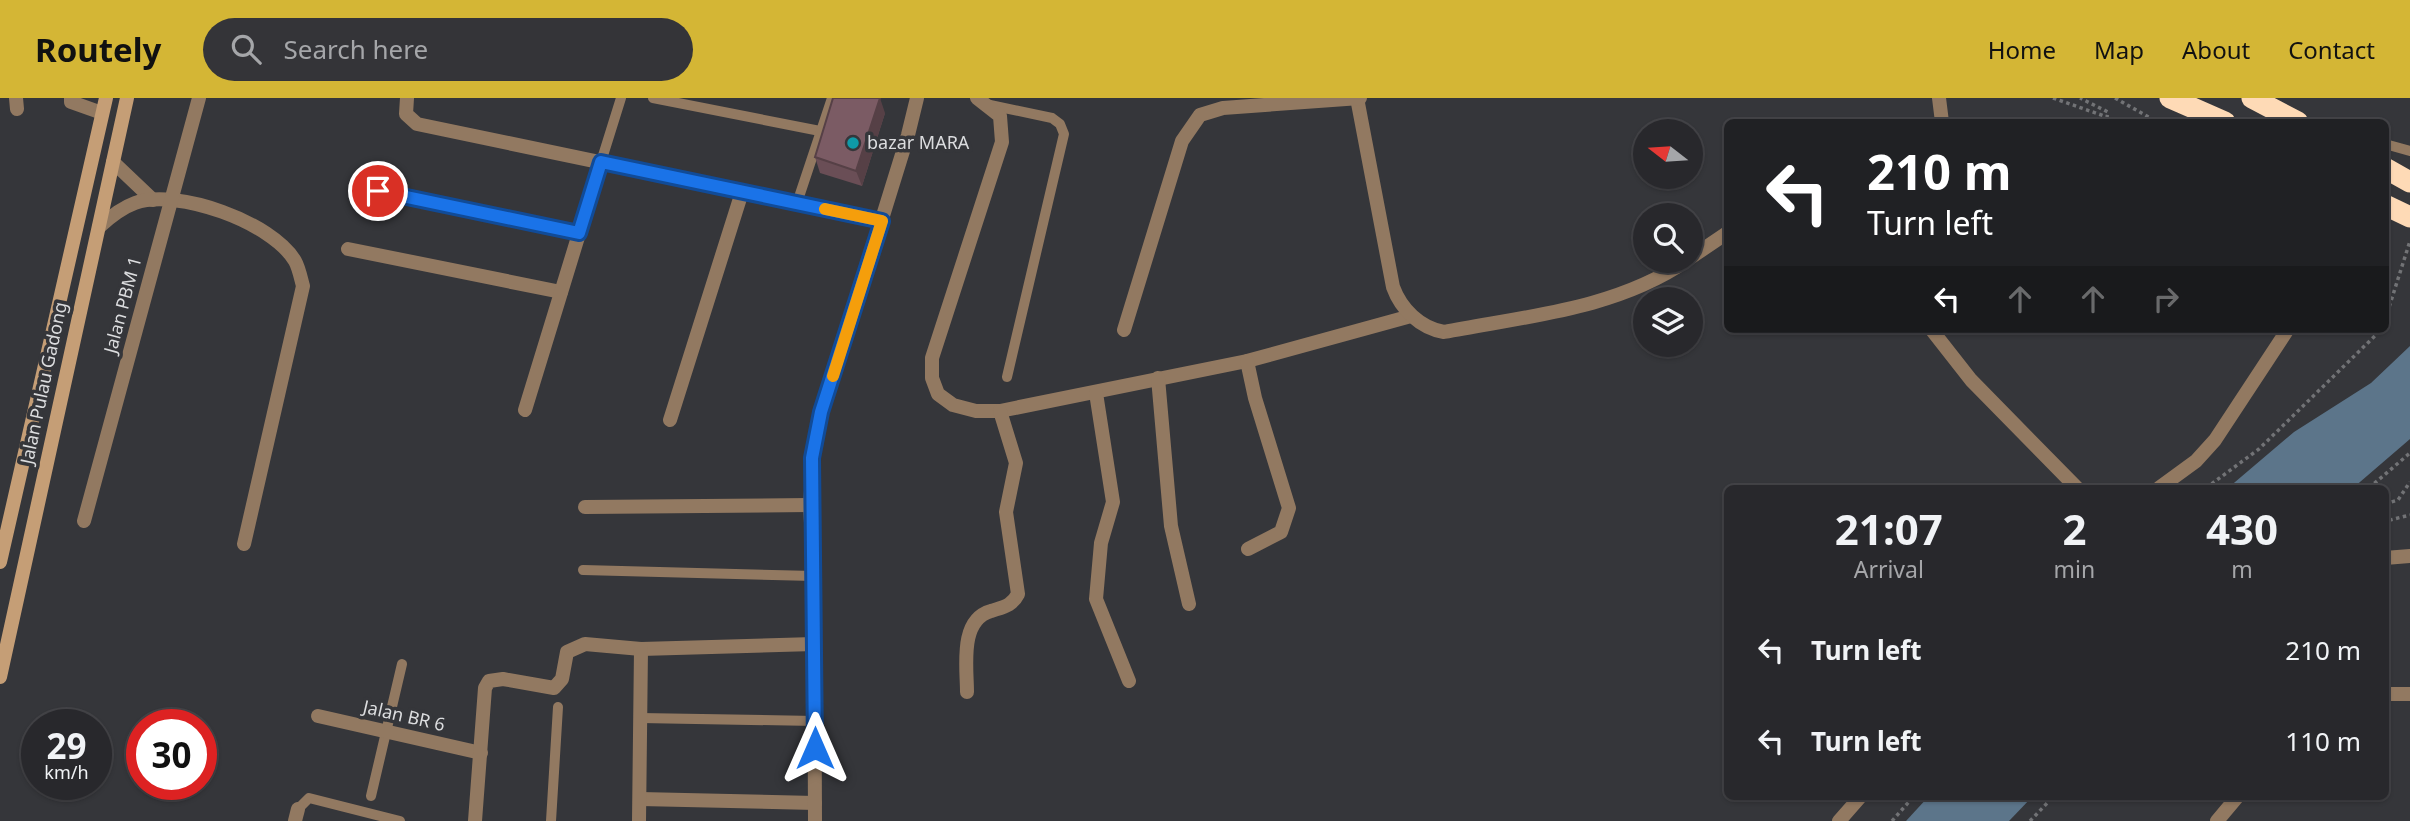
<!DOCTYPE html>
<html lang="en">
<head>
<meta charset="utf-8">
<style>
	body { margin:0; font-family:"Noto Sans",sans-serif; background:#343438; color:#f1f3f6; height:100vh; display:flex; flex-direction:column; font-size:26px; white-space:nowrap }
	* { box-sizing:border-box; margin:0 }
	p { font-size:23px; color:#a5a6a9 }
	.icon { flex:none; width:38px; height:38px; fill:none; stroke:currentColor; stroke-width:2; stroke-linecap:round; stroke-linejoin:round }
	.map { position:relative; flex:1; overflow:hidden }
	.side { position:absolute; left:1724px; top:387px; width:665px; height:315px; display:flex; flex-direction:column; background:#28282c; border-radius:10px; box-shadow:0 2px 5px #0004,0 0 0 2px #444448 }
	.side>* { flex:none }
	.top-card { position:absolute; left:1724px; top:21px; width:665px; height:214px; border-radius:10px; box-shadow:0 2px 5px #0004,0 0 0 2px #444448; background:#202124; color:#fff; overflow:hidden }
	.needle { width:46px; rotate:287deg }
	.buttons { position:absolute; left:1633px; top:21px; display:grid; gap:14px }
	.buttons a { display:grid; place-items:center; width:70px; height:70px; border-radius:50%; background:#28282c; box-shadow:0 2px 5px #0004,0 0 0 2px #444448; font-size:35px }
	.speed { position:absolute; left:21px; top:611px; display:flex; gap:14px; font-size:35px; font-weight:700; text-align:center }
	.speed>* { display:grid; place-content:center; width:91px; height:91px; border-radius:50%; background:#28282c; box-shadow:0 2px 5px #0004,0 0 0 2px #444448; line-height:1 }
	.speed small { font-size:18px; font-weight:400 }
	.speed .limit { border:10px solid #d22; background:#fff; color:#111 }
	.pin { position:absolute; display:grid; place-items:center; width:60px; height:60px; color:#fff; margin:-30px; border:4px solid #fff; border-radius:50%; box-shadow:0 2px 7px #0007 }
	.me { position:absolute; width:77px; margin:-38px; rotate:0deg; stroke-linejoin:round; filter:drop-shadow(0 0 5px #0008) }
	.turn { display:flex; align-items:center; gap:24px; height:147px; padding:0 28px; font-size:32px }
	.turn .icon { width:91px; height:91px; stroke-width:2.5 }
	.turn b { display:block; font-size:49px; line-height:60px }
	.lanes { display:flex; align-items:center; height:66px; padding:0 28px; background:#0003; justify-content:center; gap:35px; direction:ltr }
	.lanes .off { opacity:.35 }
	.eta { display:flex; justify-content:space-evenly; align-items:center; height:119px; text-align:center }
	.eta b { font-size:42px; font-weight:700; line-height:49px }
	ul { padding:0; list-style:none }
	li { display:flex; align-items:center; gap:21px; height:91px; padding:0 28px }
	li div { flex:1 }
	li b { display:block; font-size:26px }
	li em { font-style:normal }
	header { display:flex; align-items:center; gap:42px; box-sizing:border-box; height:98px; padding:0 35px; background:#d4b635; color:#111 }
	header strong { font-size:33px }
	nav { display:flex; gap:38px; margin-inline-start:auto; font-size:24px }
	.search { width:490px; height:63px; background:#343438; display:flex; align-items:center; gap:18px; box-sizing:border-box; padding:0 24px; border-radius:38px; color:#a5a6a9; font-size:26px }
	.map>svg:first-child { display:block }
	.water { fill:#5c758a }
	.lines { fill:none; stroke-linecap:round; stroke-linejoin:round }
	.path { stroke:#727376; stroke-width:3.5; stroke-dasharray:3.5 3.5; stroke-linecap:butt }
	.lane { stroke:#927961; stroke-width:10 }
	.street { stroke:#927961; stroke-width:14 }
	.secondary { stroke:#c59e76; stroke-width:14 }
	.highway { stroke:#fedab6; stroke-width:21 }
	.wall { fill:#6a4e56 }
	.shaded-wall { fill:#564046 }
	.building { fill:#7b5b64; stroke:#564046; stroke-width:2 }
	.route-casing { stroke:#114b97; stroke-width:18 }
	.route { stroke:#1a73e8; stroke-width:12 }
	.slow { stroke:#f59e0b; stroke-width:12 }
	.culture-dot { fill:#0f9aa8; stroke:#35363a; stroke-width:2.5 }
	.labels { text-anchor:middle; stroke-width:7; stroke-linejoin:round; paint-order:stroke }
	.poi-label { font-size:18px; fill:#dcdddf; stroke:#35363a; text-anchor:start }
	.street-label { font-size:18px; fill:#dcdddf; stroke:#35363a }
</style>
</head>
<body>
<header>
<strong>Routely</strong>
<div class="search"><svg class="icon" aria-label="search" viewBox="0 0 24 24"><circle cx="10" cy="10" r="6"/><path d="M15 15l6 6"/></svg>Search here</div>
<nav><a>Home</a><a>Map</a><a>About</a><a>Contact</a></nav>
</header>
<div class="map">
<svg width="2410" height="723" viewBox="0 0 2410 723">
	<rect width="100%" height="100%" fill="#35363a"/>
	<g class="water">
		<path d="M2410 248V341L2353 390H2228L2294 334 2371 285Z"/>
		<path d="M1929 698H2033L2009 723H1906Z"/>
	</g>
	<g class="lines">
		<g class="path">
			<path d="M2053 0 2107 19 2108 14 2080 0"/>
			<path d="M2115 0 2152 21"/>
			<path d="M2385 222 2410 143"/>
			<path d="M2206 390 2259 351 2382 231"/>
			<path d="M2369 390 2410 355"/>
			<path d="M2385 406 2398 402 2410 384"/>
			<path d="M2385 416 2390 422 2410 417"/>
			<path d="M1892 723 1914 698"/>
			<path d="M2030 723 2054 698"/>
		</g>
		<g class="lane">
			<path d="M653 0 820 33"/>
			<path d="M990 7 1052 20 1060 26 1064 36 1007 279"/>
			<path d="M2385 46 2410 53"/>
			<path d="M601 64 621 0"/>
			<path d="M378 93 579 135"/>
			<path d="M797 105 832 0"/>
			<path d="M583 472 814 478"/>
			<path d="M640 620 815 623"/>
			<path d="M371 698 402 566"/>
			<path d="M298 711 309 700 400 723"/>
			<path d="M551 723 558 609"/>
		</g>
		<g class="street">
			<path d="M16 0 17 11"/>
			<path d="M71 0V4L102 15"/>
			<path d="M407 0 406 16 417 26 882 123"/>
			<path d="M977 0 1000 18 1002 44 932 260V280L938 296 953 307 976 313H1000L1247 263 1411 218"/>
			<path d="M1357 0 1393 189C1401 211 1420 230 1444 234 1527 218 1616 211 1686 163"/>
			<path d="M1939 0 1942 24"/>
			<path d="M113 64 153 102"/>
			<path d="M99 129C110 119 121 110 135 105 177 90 272 124 295 163 299 170 301 181 303 188L244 446"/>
			<path d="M348 151 561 194"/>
			<path d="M1690 160 1727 135"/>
			<path d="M1931 231 1971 282 2077 390"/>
			<path d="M1124 232 1182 43 1200 17 1223 10 1360 0"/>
			<path d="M1247 263 1255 300 1289 410 1281 434 1248 451"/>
			<path d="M1158 280 1171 428 1189 506"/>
			<path d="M1096 295 1113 404 1101 445 1096 501 1129 583"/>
			<path d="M525 312 601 64"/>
			<path d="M670 322 742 94"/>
			<path d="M2159 390 2196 363 2215 342 2288 231"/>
			<path d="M585 409 810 407"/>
			<path d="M84 423 199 0"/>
			<path d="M2385 460 2410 458"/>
			<path d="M967 594C967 569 959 522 991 513 1003 509 1012 508 1018 496L1006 414 1016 365 1000 313"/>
			<path d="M2385 596H2410"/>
			<path d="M318 618 481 655"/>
			<path d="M640 701 815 705"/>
			<path d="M295 723 298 711"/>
			<path d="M475 723 485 590 489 583 503 581 554 590 562 581 567 554 585 546 641 551 814 546"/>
			<path d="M639 723 641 551"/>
			<path d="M815 723 814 478 810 407 815 337 908 37 917 0"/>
			<path d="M1839 723 1861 698"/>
			<path d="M2217 723 2238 698"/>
		</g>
		<g class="secondary">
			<path d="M0 464 106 0"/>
			<path d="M0 579 127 0"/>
		</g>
		<g class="highway">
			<path d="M2170 0 2225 24"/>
			<path d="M2252 0 2298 24"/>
			<path d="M2385 70 2410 84"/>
			<path d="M2385 107 2410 119"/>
		</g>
	</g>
	<path class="wall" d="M885 15 862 88 820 75 815 59Z"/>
	<path class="shaded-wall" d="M880 0 885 15 862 88 856 73Z"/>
	<path class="building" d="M833 0H880L856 73 815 59Z"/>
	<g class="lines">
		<defs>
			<path id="route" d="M378 93 579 135 601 64 882 123 821 314 812 360 815 650"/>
		</defs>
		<use href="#route" class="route-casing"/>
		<use href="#route" class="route"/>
		<path class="slow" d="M825 111 882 123 833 278"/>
	</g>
	<circle class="culture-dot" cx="853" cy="45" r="7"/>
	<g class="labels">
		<g class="poi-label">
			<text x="867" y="51">bazar MARA</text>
		</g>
		<g class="street-label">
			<text transform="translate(123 207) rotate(-75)" y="6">Jalan PBM 1</text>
			<text transform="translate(44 285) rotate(-78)" y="6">Jalan Pulau Gadong</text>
			<text transform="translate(404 618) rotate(13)" y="6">Jalan BR 6</text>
		</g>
	</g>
</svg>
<div class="buttons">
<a><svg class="needle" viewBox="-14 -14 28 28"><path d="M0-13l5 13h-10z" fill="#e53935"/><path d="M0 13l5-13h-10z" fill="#a5a6a9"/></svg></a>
<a><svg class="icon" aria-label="search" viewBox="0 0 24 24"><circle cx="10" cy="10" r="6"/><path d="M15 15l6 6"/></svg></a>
<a><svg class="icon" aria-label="layers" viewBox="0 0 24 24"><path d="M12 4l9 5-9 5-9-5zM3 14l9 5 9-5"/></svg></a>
</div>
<div class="speed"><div>29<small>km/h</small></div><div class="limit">30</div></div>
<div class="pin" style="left:378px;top:93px;background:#d93025"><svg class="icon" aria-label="arrive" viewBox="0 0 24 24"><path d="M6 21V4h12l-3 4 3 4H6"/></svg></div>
<svg class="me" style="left:815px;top:650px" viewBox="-20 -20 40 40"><path d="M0-17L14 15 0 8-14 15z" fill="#1a73e8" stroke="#fff" stroke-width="4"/></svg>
<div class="top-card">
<div class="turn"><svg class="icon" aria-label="left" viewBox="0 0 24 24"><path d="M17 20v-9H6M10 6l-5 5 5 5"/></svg><div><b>210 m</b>Turn left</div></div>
<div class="lanes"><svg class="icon" aria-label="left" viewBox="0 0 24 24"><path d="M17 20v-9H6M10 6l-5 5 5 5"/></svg><svg class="icon off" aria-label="ahead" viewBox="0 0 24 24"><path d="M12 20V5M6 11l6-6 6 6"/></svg><svg class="icon off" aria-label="ahead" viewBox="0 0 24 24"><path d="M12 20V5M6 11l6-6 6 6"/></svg><svg class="icon off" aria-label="right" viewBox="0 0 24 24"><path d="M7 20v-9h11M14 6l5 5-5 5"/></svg></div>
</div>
<section class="side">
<div class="eta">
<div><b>21:07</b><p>Arrival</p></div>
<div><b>2</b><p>min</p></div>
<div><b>430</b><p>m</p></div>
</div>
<ul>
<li><svg class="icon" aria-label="left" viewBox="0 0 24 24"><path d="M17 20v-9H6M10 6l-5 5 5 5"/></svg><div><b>Turn left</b></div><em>210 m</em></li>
<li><svg class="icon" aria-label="left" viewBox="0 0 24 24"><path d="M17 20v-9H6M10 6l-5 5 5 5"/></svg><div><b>Turn left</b></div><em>110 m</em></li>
</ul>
</section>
</div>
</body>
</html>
